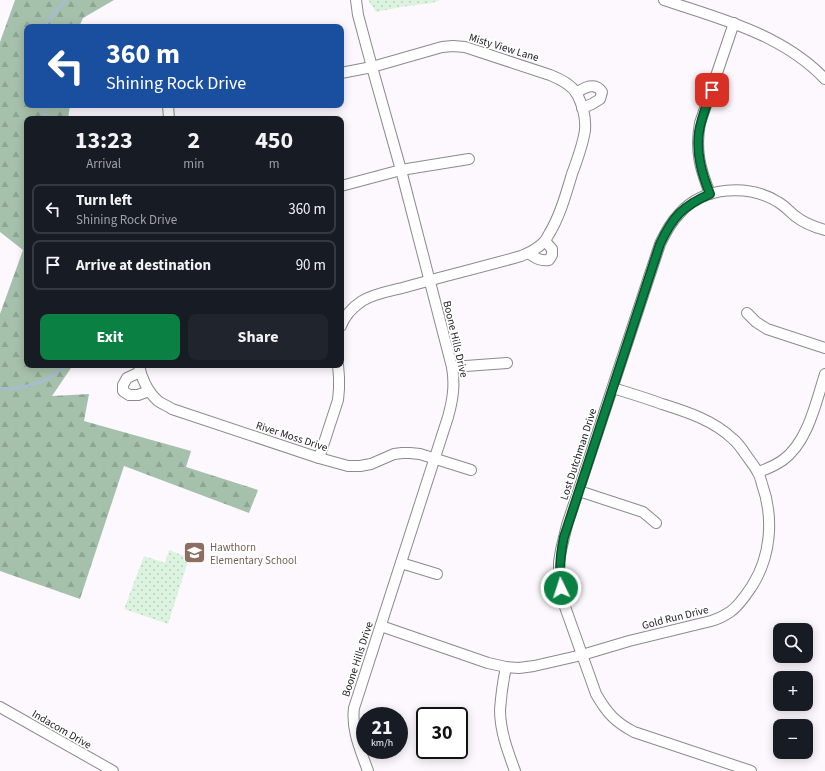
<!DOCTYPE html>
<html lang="en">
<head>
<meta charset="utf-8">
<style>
	body { margin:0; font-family:"Source Sans 3",sans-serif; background:#20242c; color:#f1f3f6; height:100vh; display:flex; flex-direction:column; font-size:15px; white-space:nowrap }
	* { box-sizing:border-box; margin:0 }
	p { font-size:13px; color:#9ea1a6 }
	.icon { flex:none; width:22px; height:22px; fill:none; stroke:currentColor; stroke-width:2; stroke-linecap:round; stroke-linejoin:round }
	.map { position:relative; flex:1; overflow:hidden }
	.side { position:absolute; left:24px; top:116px; width:320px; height:252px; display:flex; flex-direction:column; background:#171b24; border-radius:8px; box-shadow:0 2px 10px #0003 }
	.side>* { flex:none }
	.top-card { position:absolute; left:24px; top:24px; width:320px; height:84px; border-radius:8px; box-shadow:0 2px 10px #0003; background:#1a4fa0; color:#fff; overflow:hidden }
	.controls { position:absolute; left:773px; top:623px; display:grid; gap:8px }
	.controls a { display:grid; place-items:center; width:40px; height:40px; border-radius:8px; background:#171b24; box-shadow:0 2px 10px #0003; font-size:20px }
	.speed { position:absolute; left:356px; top:707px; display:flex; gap:8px; font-size:20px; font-weight:700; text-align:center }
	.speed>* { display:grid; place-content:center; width:52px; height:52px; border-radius:50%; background:#171b24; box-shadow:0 2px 10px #0003; line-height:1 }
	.speed small { font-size:10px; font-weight:400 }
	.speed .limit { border:2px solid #111; border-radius:6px; background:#fff; color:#111 }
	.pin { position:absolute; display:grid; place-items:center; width:34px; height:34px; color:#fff; margin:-17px; border-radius:8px; box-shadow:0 2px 6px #0006 }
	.me { position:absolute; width:44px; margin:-22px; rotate:356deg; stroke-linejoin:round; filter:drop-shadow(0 0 3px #0008) }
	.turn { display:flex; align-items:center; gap:14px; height:84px; padding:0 16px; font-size:18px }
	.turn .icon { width:52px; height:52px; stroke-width:2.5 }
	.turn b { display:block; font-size:28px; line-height:34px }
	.eta { display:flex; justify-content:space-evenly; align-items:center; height:68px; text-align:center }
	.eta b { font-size:24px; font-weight:700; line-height:28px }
	.button { display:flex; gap:8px; margin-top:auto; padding:8px 16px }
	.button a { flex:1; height:46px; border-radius:8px; background:#0b8043; color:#fff; font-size:16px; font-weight:700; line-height:46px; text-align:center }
	.button a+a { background:#20242c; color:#f1f3f6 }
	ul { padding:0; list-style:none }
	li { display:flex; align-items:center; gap:12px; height:50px; margin:0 8px 6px; padding:0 8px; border:2px solid #363941; border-radius:8px }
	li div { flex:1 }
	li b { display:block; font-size:15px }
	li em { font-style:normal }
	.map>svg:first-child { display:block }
	.grass { fill:url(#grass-dots) }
	.forest { fill:url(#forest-firs) }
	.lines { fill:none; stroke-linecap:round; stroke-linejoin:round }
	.stream { stroke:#a7bcd4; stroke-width:2.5 }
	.minor-casing { stroke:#8d898e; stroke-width:12 }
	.minor { stroke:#fff; stroke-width:10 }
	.route-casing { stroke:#07532c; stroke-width:10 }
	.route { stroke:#0b8043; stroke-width:7 }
	.labels { text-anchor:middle; stroke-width:3.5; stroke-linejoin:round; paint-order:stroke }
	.street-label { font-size:11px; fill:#1a191b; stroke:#fff }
	.education-label { font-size:11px; fill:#785e54; stroke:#fff; text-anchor:start }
</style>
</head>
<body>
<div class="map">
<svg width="825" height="771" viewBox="0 0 825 771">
	<defs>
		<pattern id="grass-dots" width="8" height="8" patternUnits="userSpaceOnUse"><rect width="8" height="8" fill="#dcf3e0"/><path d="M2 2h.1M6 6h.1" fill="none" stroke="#bcd0c0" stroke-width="1.8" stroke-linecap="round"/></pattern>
		<pattern id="forest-firs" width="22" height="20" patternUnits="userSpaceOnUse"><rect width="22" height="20" fill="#a6c1ab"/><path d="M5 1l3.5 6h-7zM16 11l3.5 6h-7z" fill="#8ea593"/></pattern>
	</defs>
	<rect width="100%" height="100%" fill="#fcf8fd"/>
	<g class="grass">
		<path d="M368 0H440L432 3 401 7 376 12Z"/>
		<path d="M169 550 189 558 168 624 124 609 144 556 165 563Z"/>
	</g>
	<path class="forest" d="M15 0H114L83 18 79 27H27V105H70L68 119H27V365H73L52 396 89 394 84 421 191 451 186 467 258 490 249 513 124 466 80 599 0 571V314L23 250 0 232V42Z"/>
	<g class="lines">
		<g class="stream">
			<path d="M44 27 60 6 66 0"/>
			<path d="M45 105V119"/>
			<path d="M0 388 11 389 40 383 62 369 63 365"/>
		</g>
		<defs>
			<g id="minor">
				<path d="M356 0 358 15 372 67 401 170 452 367C455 385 453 399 448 417L354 708C351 730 361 751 368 771"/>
				<path d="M664 0C721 19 782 34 825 79"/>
				<path d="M341 73 372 67 442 47 453 46 465 47 550 75C560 79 571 84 577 94 582 104 586 118 585 130 583 145 577 160 572 174 566 194 560 216 549 234 547 237 546 240 544 242 538 248 529 253 521 256 483 267 444 276 406 287 391 291 375 293 362 301 353 307 345 315 341 326"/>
				<path d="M576 93C584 88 595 81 602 92L600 99 592 104 582 108"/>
				<path d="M168 105 169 119"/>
				<path d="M341 186 401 170 469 159"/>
				<path d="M710 194C700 168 695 151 700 123L734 23"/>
				<path d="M528 253C536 258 539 261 549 260L552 255V249L545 241"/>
				<path d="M747 313 756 322 767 329 825 348"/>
				<path d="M139 365C141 378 148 392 158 401 162 404 168 406 172 409L319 458 348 466H360L371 464 394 454 402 453H410L420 454 471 470"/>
				<path d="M452 367 507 363"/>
				<path d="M140 372 127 378 123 385V391L129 395H138L149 391"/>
				<path d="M319 458 338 400 339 389V377L338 365"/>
				<path d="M758 472C767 469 776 465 783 460 808 442 816 402 825 374"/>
				<path d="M579 491 643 512 656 523"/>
				<path d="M401 563 437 574"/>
				<path d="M381 626 488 663 506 667 519 668 534 666 582 655 629 641 711 621C718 619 724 616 730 612 739 606 746 595 752 586 771 556 774 518 762 484 761 480 760 476 758 473 755 466 750 461 746 455 742 449 738 443 733 439 713 420 687 412 662 404 646 398 629 393 613 388"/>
				<path d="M506 667C503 681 501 696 500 710 500 731 508 752 515 771"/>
				<path d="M0 707 113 771"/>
				<path d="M751 771 634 732C615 722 607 713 596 694L564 604 561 588 559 575V562L561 550 567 525 660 244C666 232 671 222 680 213 704 186 749 184 778 202 785 206 789 211 795 216 804 223 814 227 825 230"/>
			</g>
		</defs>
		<use href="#minor" class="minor-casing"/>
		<use href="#minor" class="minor"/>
	</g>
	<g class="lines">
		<defs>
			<path id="route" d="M561 588C559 570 560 555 564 537L660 244C673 216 683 206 710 194 702 174 696 154 699 132 701 118 707 104 712 90"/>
		</defs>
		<use href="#route" class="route-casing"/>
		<use href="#route" class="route"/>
	</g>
	<defs>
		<symbol id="school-square" viewBox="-11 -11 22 22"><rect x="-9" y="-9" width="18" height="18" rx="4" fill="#8d6e63" stroke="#fff"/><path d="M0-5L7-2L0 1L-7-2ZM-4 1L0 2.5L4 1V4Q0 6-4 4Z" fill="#fff"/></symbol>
	</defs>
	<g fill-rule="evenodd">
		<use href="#school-square" x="182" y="540" width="25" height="25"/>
	</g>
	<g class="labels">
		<g class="street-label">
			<text transform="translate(504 47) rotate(17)" y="4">Misty View Lane</text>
			<text transform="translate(456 339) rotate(77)" y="4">Boone Hills Drive</text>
			<text transform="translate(292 436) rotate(18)" y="4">River Moss Drive</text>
			<text transform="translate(578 454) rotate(-72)" y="4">Lost Dutchman Drive</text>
			<text transform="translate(675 617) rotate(-14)" y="4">Gold Run Drive</text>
			<text transform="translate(357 659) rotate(-72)" y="4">Boone Hills Drive</text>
			<text transform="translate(62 729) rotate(30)" y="4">Indacom Drive</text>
		</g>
		<g class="education-label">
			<text x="210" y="551">Hawthorn<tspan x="210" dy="13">Elementary School</tspan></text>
		</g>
	</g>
</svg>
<div class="controls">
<a><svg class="icon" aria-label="search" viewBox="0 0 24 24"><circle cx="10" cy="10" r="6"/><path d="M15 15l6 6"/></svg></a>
<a>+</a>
<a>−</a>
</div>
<div class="speed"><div>21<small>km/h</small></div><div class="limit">30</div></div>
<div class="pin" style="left:712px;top:90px;background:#d93025"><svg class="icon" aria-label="arrive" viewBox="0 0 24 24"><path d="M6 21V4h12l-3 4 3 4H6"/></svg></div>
<svg class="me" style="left:561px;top:588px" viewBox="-20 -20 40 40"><circle r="17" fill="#0b8043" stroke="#fff" stroke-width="3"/><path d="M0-11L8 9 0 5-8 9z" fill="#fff"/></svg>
<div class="top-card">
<div class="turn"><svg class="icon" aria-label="left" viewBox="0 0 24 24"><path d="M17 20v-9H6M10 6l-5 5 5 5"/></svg><div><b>360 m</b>Shining Rock Drive</div></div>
</div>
<section class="side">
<div class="eta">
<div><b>13:23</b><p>Arrival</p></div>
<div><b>2</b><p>min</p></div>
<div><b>450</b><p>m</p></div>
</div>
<ul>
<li><svg class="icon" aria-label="left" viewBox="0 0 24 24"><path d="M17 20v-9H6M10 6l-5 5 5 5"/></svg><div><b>Turn left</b><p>Shining Rock Drive</p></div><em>360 m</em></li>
<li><svg class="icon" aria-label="arrive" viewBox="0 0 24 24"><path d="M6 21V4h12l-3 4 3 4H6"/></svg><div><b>Arrive at destination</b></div><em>90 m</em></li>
</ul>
<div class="button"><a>Exit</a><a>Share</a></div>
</section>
</div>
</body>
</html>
